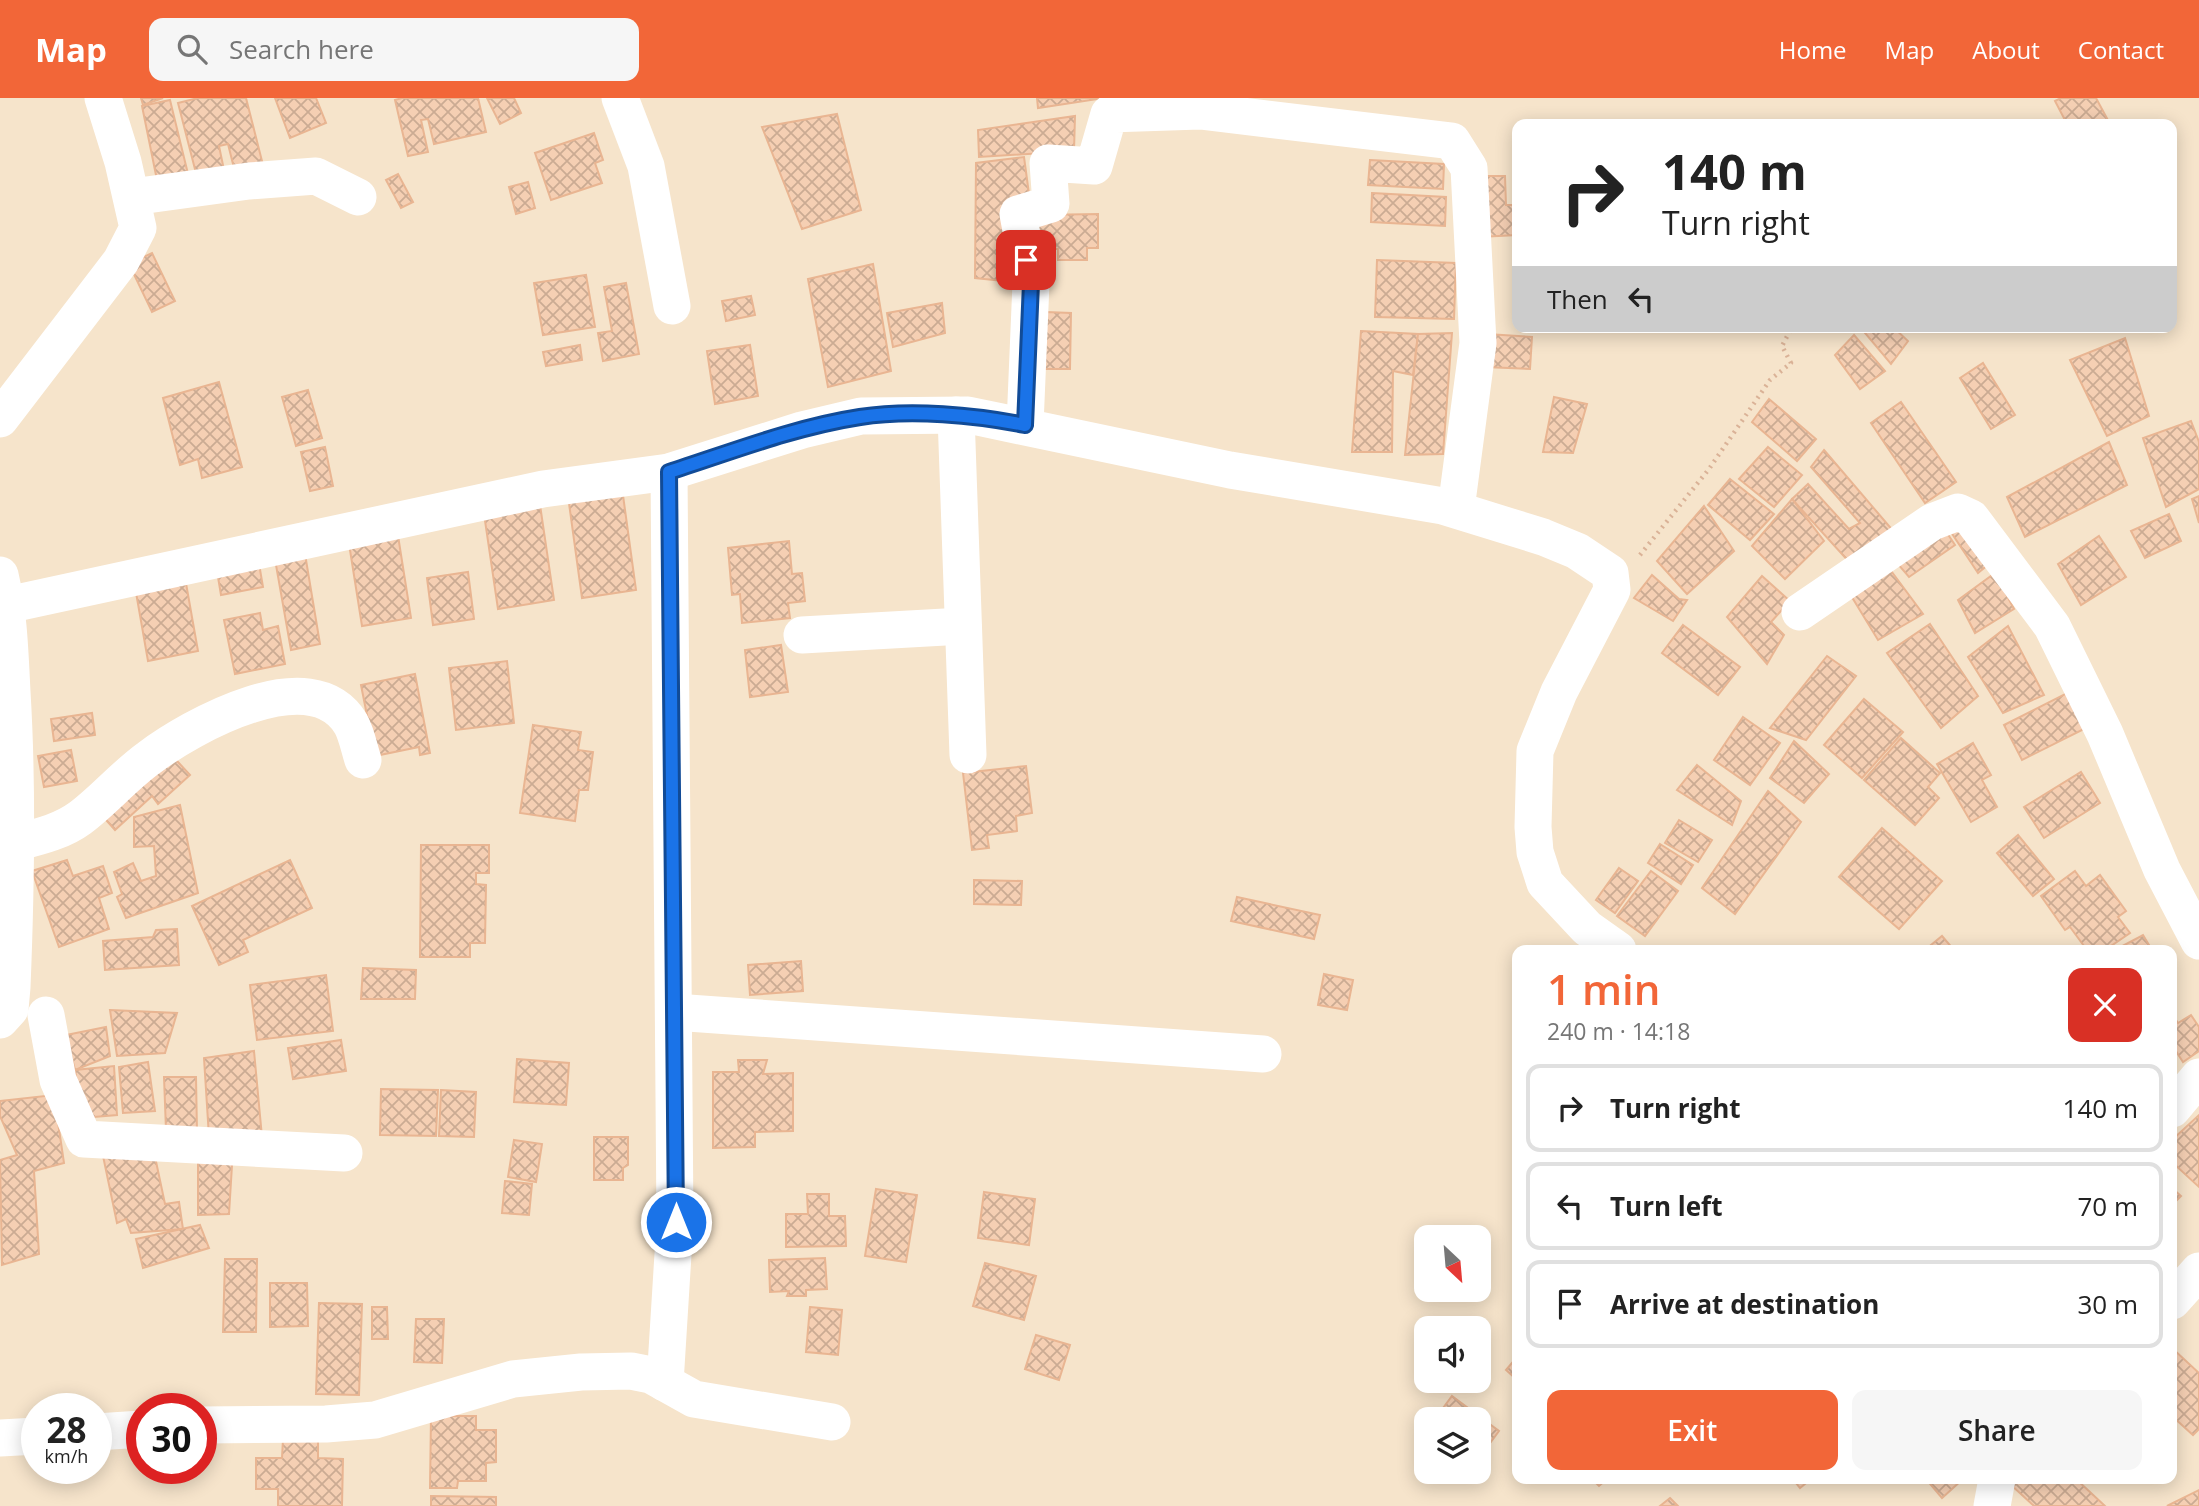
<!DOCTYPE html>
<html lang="en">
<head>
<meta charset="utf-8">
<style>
	body { margin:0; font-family:"Open Sans",sans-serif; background:#f6f6f6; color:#222; height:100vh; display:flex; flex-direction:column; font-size:26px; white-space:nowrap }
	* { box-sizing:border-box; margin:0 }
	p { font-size:23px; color:#767676 }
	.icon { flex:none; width:38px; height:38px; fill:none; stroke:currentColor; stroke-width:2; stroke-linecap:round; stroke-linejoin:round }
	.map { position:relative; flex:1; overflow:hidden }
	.side { position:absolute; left:1512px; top:847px; width:665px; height:539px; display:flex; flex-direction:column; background:#fff; border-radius:14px; box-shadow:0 4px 18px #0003 }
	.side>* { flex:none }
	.banner { position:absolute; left:1512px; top:21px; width:665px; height:214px; border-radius:14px; box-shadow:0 4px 18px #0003; background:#fff; color:#222; overflow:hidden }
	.needle { width:46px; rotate:154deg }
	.tools { position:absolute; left:1414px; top:1127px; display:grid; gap:14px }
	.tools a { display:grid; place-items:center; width:77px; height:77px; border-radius:14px; background:#fff; box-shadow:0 4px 18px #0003; font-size:35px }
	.speed { position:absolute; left:21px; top:1295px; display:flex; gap:14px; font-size:35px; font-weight:700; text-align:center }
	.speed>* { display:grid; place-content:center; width:91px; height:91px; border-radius:50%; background:#fff; box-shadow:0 4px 18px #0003; line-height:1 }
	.speed small { font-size:18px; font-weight:400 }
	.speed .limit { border:10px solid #d22; background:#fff; color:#111 }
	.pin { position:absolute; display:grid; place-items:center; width:60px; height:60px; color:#fff; margin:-30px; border-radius:14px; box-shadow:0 4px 10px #0006 }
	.me { position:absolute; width:77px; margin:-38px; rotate:0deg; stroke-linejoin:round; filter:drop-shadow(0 0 5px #0008) }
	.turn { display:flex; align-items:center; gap:24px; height:147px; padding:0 35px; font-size:32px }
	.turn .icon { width:91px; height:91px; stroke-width:2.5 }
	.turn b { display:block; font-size:49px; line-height:60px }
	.then { display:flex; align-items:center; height:66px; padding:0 35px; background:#0003; gap:14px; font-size:26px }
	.round { display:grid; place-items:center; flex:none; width:74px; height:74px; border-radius:14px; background:#f6f6f6 }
	.headline { display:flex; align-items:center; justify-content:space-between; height:119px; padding:0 35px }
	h1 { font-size:42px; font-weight:600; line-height:52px; color:#f26638 }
	.cta { display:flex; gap:14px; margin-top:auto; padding:14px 35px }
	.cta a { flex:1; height:80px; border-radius:14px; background:#f26638; color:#fff; font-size:28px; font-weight:600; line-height:80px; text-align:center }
	.cta a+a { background:#f6f6f6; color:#222 }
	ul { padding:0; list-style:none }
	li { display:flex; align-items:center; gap:21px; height:88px; margin:0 14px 10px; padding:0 21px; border:4px solid #e0e0e0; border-radius:14px }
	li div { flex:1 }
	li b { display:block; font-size:26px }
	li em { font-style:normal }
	header { display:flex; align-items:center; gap:42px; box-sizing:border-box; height:98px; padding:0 35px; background:#f26638; color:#fff }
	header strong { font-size:33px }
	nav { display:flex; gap:38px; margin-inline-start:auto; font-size:24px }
	.search { width:490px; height:63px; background:#f6f6f6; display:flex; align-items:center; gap:18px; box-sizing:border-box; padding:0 24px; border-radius:14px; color:#767676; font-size:26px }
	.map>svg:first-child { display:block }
	.residential { fill:#f6e4cb; fill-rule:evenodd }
	.building { fill:url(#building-cross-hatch); stroke:#e9b592; stroke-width:2 }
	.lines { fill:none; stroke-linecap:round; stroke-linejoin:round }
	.path { stroke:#dab297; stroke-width:4.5; stroke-dasharray:2 5; stroke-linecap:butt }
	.street { stroke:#fff; stroke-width:37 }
	.route-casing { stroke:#114b97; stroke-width:18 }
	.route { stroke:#1a73e8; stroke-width:12 }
</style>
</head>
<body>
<header>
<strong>Map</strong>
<div class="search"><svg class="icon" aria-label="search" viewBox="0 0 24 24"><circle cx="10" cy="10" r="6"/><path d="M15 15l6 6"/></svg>Search here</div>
<nav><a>Home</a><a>Map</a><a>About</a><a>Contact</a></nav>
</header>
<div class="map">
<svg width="2199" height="1408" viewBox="0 0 2199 1408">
	<defs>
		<pattern id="building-cross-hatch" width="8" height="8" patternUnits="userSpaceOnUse" patternTransform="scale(1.75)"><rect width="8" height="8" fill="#f5cfb3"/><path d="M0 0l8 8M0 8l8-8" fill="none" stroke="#cbab93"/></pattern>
	</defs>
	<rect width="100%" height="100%" fill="#fef2de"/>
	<path class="residential" d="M0 0H2199V1408H0ZM1517 26H2172V229H1517ZM1517 852H2172V1381H1517ZM1426 1139H1479V1192H1426ZM1426 1230H1479V1283H1426ZM37 1311H96V1370H37ZM142 1311H201V1370H142ZM1426 1321H1479V1374H1426Z"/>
	<g class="building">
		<path d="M141 0H163L143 7Z"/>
		<path d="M198 0H246L263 67 235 74 228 46 219 48 224 72 197 79 178 5Z"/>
		<path d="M275 0H316L326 25 290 40Z"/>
		<path d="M402 0H478L486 34 434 46 428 21 421 22 428 54 408 58 395 2Z"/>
		<path d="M487 0H514L521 15 500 26Z"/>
		<path d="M1037 0H1098V1L1038 10Z"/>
		<path d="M2061 0H2096L2110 26H2067L2055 3Z"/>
		<path d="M170 2 188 76 157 82 142 8Z"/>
		<path d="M837 16 861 112 802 131 762 29Z"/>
		<path d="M1075 18 1074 53 979 59 978 32Z"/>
		<path d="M594 35 603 62 595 65 602 85 551 102 535 55Z"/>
		<path d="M1024 59 1029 96 1013 184 975 180 976 65Z"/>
		<path d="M1370 62 1444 66 1443 91 1368 87Z"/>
		<path d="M398 76 413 104 401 110 386 82Z"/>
		<path d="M1478 78H1505L1506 107H1517V137L1480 139Z"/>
		<path d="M528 84 535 110 516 116 509 89Z"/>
		<path d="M1372 95 1446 99 1445 128 1371 124Z"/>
		<path d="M1098 116V150H1087V162H1058V151H1038V117Z"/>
		<path d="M152 155 175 203 152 214 129 166Z"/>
		<path d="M1377 162 1456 165 1454 221 1375 219Z"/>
		<path d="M873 166 891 273 828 289 808 181Z"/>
		<path d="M586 177 595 229 543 237 534 185Z"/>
		<path d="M626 185 639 256 603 263 598 235 612 233 604 189Z"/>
		<path d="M751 198 755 217 726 223 722 203Z"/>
		<path d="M942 205 945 235 893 249 887 215Z"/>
		<path d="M1046 214 1071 215 1070 271H1045Z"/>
		<path d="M1860 229H1893L1908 243 1891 266Z"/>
		<path d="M1361 233 1418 236 1413 277 1393 273 1392 354H1352Z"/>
		<path d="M1452 235 1443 356 1405 357 1418 236Z"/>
		<path d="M1487 236 1532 239 1530 271 1485 269Z"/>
		<path d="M1854 237 1885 273 1860 291 1835 257Z"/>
		<path d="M2125 240 2149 318 2107 338 2070 262Z"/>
		<path d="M580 247 582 262 546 268 543 254Z"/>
		<path d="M750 247 758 298 715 306 707 253Z"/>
		<path d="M1983 265 2015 317 1991 331 1960 280Z"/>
		<path d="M219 284 242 369 202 380 198 361 180 367 163 300Z"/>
		<path d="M308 292 322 340 296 348 282 299Z"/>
		<path d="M1554 299 1587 306 1573 355 1543 354Z"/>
		<path d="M1769 301 1816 341 1797 363 1752 324Z"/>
		<path d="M1901 304 1956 384 1925 405 1871 325Z"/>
		<path d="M2191 323 2199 344V391L2166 409 2143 340Z"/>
		<path d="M2109 344 2127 387 2025 439 2007 399Z"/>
		<path d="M325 349 333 388 310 393 301 354Z"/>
		<path d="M1768 349 1802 377 1774 409 1739 381Z"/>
		<path d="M1824 352 1895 435 1850 465 1792 401 1808 386 1849 431 1860 425 1811 369Z"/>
		<path d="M1730 381 1774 416 1750 442 1708 407Z"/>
		<path d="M622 390 636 492 582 500 568 398Z"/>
		<path d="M2199 398V425L2192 401Z"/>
		<path d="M539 400 554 502 498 511 483 409Z"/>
		<path d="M1792 401 1824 443 1785 481 1752 448Z"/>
		<path d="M1704 408 1734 453 1687 496 1657 463Z"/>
		<path d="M2169 416 2181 443 2145 460 2131 433Z"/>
		<path d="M1963 419 1995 461 1978 475 1947 428Z"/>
		<path d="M396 425 411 520 362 528 347 433Z"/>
		<path d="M1941 426 1955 447 1909 479 1891 458Z"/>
		<path d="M2099 438 2126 479 2081 507 2058 466Z"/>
		<path d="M789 443 792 476 802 475 805 503 788 505 790 520 742 525 740 496 732 497 728 450Z"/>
		<path d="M303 444 320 546 291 552 273 450Z"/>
		<path d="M257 454 263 489 221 497 215 461Z"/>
		<path d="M1886 466 1923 516 1878 542 1847 491Z"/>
		<path d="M184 474 198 553 148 563 134 483Z"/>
		<path d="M468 474 474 521 433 527 427 480Z"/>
		<path d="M1995 475 2014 511 1975 535 1958 502Z"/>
		<path d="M1652 477 1679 501 1687 502 1673 523 1634 500Z"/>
		<path d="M1762 478 1790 503 1771 524 1784 537 1767 566 1727 519Z"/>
		<path d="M260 515 263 532 278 528 285 566 235 576 224 522Z"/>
		<path d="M1930 526 1978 598 1941 630 1887 555Z"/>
		<path d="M1683 527 1740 569 1718 597 1662 555Z"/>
		<path d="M2008 528 2044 597 2003 615 1968 559Z"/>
		<path d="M781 547 788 594 750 599 745 552Z"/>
		<path d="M1827 558 1856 578 1806 642 1770 630Z"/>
		<path d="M507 563 514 625 456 632 449 570Z"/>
		<path d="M415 576 430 655 420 657 419 649 375 658 361 587Z"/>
		<path d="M2077 590 2094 626 2022 662 2004 627Z"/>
		<path d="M1864 601 1903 634 1862 680 1824 647Z"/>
		<path d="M92 615 95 637 54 643 51 621Z"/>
		<path d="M1743 619 1780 645 1750 687 1714 662Z"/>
		<path d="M533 627 581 634 578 652 593 654 588 692H579L575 723 520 715Z"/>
		<path d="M1901 640 1940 675 1928 689 1939 700 1915 727 1864 682Z"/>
		<path d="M1794 643 1829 676 1804 705 1770 680Z"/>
		<path d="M1973 645 1991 677 1982 682 1997 709 1971 724 1937 666Z"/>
		<path d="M166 651 190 677 158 706 152 698 115 732 99 714Z"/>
		<path d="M71 652 77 683 44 689 38 658Z"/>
		<path d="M1697 667 1741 703 1732 727 1677 692Z"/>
		<path d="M1026 668 1032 715 1016 718 1017 733 987 737 989 750 972 752 963 675Z"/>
		<path d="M2081 674 2100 705 2044 740 2024 709Z"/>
		<path d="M1768 693 1801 724 1735 816 1702 790Z"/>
		<path d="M180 707 198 795 126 820 117 799 122 796 114 774 133 765 141 783 156 778 154 748 134 749V719Z"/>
		<path d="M1679 722 1712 742 1698 764 1665 745Z"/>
		<path d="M1882 730 1942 783 1899 831 1839 779Z"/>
		<path d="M2018 737 2054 781 2033 798 1997 755Z"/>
		<path d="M1660 746 1693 767 1681 786 1648 765Z"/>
		<path d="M421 747H489V775H476V786L486 787 485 845H470V859H420Z"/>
		<path d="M67 762 73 778 103 768 112 795 99 800 109 831 59 849 32 773Z"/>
		<path d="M290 762 312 810 243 842 248 854 219 867 192 808Z"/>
		<path d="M1619 770 1638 783 1615 815 1596 802Z"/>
		<path d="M1651 773 1678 793 1645 838 1617 818Z"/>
		<path d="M2075 773 2086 788 2100 777 2126 813 2118 819 2130 835 2105 852H2087L2070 829 2065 832 2041 798Z"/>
		<path d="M974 782 1022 783 1021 807 974 806Z"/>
		<path d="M1237 799 1320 817 1314 841 1231 823Z"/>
		<path d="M177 831 179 867 105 872 103 843 153 839 156 832Z"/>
		<path d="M2143 837 2152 852H2115Z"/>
		<path d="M1942 838 1954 852H1925Z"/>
		<path d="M801 863 803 893 750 897 748 867Z"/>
		<path d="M363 870 416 872 415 901H361Z"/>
		<path d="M1324 876 1353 882 1347 912 1318 907Z"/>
		<path d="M326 877 333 933 257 942 250 887Z"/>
		<path d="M110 912 177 915 165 955 117 958Z"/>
		<path d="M2172 916 2178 925 2191 917 2199 929V953L2183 964 2172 947Z"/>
		<path d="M106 929 110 958 75 972 66 937Z"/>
		<path d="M341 942 346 973 293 981 288 950Z"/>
		<path d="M254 953 262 1039H209L204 960Z"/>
		<path d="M517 961 569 965 566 1007 514 1004Z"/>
		<path d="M738 962H767L763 976 793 975V1033L755 1034V1049L713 1050V974H739Z"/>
		<path d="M148 964 155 1013 123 1015 119 969Z"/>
		<path d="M114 968 117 1017 82 1020 75 972Z"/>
		<path d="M164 979H196L197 1034 166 1032Z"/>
		<path d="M381 991 438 992 436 1038 380 1037Z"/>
		<path d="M441 992 476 994 474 1039 439 1038Z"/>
		<path d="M54 997 64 1065 34 1073 39 1156 2 1167 0 1062 17 1057 0 1018V1003Z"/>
		<path d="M2199 1017V1089L2172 1064V1042Z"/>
		<path d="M594 1039H628V1067L623 1070V1082H594Z"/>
		<path d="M514 1042 542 1046 536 1084 508 1079Z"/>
		<path d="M233 1051 229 1116 198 1117V1053Z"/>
		<path d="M154 1054 165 1106 179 1104 183 1131 131 1135 126 1121 117 1125 103 1058Z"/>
		<path d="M505 1083 532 1086 529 1117 502 1115Z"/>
		<path d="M2172 1090 2181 1098 2172 1107Z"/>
		<path d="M876 1091 917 1097 906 1164 865 1158Z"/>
		<path d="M984 1094 1035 1101 1029 1147 978 1140Z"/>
		<path d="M807 1096H829V1118H845L846 1148 786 1149V1116H808Z"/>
		<path d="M200 1127 209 1150 143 1170 136 1141Z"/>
		<path d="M825 1160 827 1191 806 1192V1198H787L789 1193 770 1194 769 1162Z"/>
		<path d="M225 1161H257L256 1234H223Z"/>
		<path d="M985 1165 1036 1178 1024 1222 973 1208Z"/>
		<path d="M270 1185H307L308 1228 270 1229Z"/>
		<path d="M319 1205 362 1206 359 1297 316 1296Z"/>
		<path d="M372 1209H387L388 1241H372Z"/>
		<path d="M810 1209 842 1212 838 1257 806 1254Z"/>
		<path d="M416 1221H444L442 1265 414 1264Z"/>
		<path d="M1036 1237 1070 1247 1059 1282 1025 1271Z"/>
		<path d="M2172 1250 2199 1275V1331L2193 1337 2172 1318Z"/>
		<path d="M1517 1259V1282L1506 1272Z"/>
		<path d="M1452 1298 1499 1333 1479 1360V1321H1435Z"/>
		<path d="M431 1318H476V1332H496V1364L486 1365V1383H458L457 1390H430Z"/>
		<path d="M283 1341 318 1342V1360L343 1361 342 1408H278V1391H256V1360H282Z"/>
		<path d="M1592 1381H1607L1599 1388Z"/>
		<path d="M1793 1381H1811L1800 1390Z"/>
		<path d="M1926 1381H1963L1942 1400Z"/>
		<path d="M2015 1381H2076L2105 1408H2034L2010 1386Z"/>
		<path d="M2199 1392V1408H2167Z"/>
		<path d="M431 1398 496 1399V1408H431Z"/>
		<path d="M1670 1400 1678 1408H1660Z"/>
	</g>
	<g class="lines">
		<path class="path" d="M1640 457 1709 371 1770 282 1791 265 1782 248 1792 229"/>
		<g class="street">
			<path d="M620 0 646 68 672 208"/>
			<path d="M132 99 249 83 316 78 358 99"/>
			<path d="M956 317 968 657"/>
			<path d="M0 321 121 163 138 130 123 64 103 0"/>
			<path d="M1025 327 1031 185 1018 116 1051 106 1048 65 1094 68 1109 16 1200 13 1452 43 1469 70 1478 245 1456 411"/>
			<path d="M0 477C9 516 10 555 12 594 18 692 16 791 12 889L10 911 0 922"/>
			<path d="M7 507 543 391 669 374 802 332 861 318 968 317 1230 372 1443 408 1543 439 1577 453 1610 475 1612 492 1559 594 1535 653 1533 729 1535 754 1545 785 1587 830 1618 852"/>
			<path d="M1800 514 1932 424 1958 414 1971 420 2052 528 2105 636 2162 772 2199 843"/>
			<path d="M802 537 963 528"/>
			<path d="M15 745C38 739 61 734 80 720 104 702 124 678 149 660 190 629 312 560 351 626 357 637 359 650 363 662"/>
			<path d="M674 914 1263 956"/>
			<path d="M46 917 58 982 84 1041 344 1055"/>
			<path d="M2172 1011 2199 979"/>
			<path d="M2172 1203 2199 1173"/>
			<path d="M665 1285 675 1124 669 374"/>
			<path d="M201 1327 326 1326 375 1322 513 1281 581 1274 631 1273 651 1277 694 1301 832 1324"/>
			<path d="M96 1334 142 1331"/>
			<path d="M0 1340 37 1338"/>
			<path d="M1992 1408 1997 1381"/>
		</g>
	</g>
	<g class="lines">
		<defs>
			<path id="route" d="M676 1124 669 374C731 354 795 329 860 319 911 311 975 317 1025 327L1031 185 1026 162"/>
		</defs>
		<use href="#route" class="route-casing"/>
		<use href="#route" class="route"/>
	</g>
</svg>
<div class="tools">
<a><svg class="needle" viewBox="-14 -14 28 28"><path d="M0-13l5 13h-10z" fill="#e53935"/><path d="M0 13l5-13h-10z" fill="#767676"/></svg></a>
<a><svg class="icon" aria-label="sound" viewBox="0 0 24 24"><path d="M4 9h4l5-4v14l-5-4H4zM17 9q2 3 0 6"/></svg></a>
<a><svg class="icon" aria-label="layers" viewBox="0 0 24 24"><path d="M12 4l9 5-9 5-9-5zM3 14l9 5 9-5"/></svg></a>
</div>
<div class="speed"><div>28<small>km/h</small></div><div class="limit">30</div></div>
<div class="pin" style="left:1026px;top:162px;background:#d93025"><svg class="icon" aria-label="arrive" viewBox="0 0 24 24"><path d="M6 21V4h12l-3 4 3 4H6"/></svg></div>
<svg class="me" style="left:676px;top:1124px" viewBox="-20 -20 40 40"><circle r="17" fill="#1a73e8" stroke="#fff" stroke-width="3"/><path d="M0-11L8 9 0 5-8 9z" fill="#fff"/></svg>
<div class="banner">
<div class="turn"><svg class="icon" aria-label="right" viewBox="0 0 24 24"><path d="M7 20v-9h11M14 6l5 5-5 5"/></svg><div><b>140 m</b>Turn right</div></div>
<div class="then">Then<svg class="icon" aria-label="left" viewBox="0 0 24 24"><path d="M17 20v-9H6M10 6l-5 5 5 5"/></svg></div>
</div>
<section class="side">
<div class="headline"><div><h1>1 min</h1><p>240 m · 14:18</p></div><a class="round" style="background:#d93025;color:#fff"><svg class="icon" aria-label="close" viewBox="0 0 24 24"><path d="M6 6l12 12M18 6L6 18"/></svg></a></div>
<ul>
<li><svg class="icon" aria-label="right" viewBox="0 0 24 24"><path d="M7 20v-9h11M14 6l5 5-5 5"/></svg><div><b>Turn right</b></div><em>140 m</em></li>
<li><svg class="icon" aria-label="left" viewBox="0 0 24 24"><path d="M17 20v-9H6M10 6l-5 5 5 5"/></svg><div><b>Turn left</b></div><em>70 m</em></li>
<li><svg class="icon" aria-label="arrive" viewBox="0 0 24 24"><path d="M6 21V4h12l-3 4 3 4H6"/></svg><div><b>Arrive at destination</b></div><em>30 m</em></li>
</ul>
<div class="cta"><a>Exit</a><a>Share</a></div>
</section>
</div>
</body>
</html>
